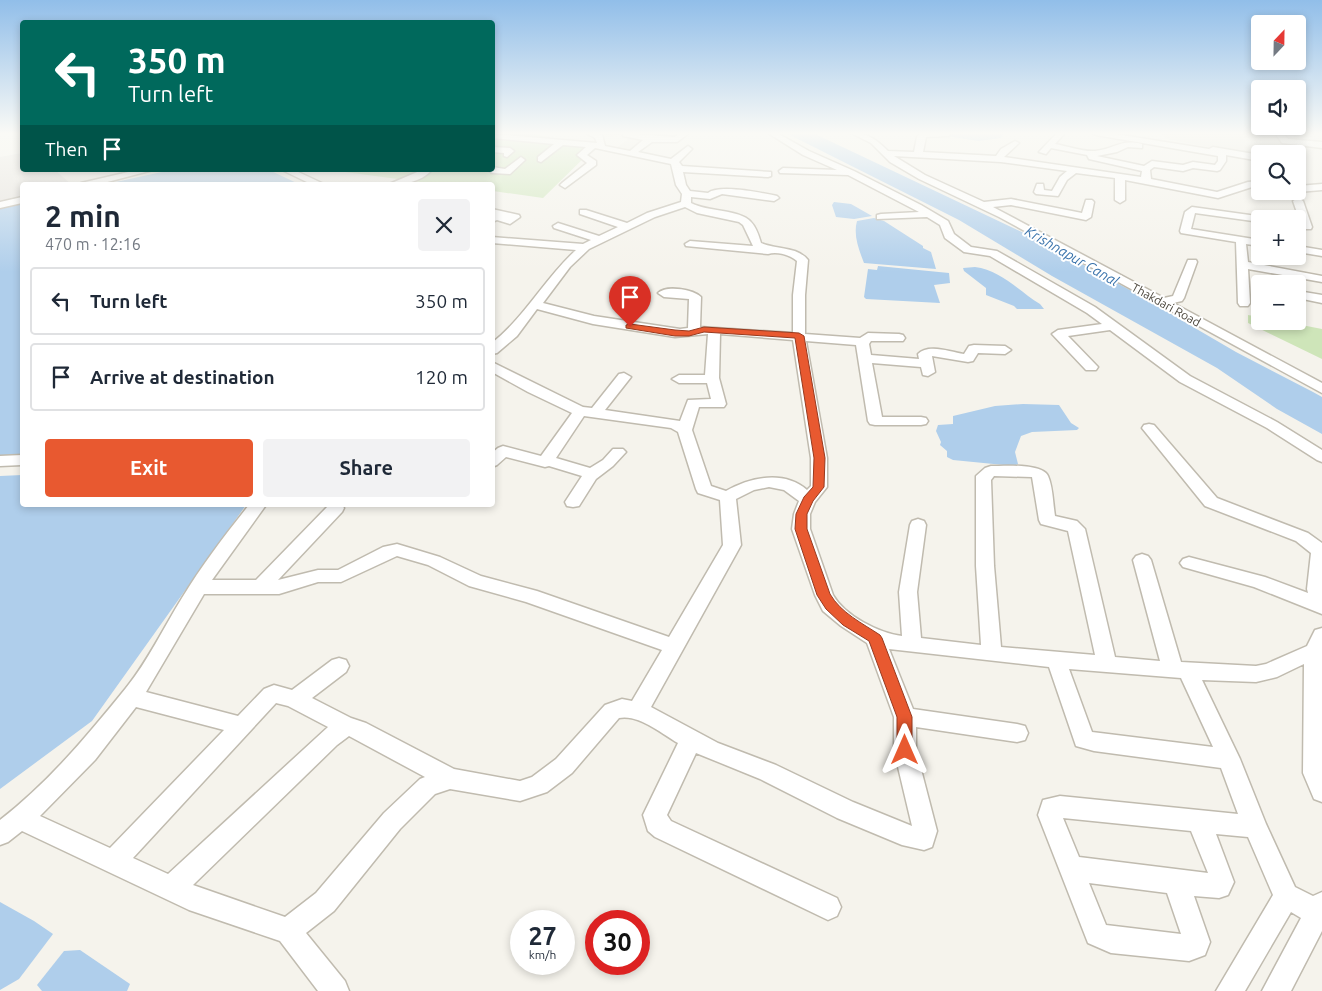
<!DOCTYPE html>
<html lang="en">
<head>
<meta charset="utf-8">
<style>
	body { margin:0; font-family:Ubuntu,sans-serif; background:#f2f2f3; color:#1f2937; height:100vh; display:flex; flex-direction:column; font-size:19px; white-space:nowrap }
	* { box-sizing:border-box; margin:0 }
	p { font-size:16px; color:#747a83 }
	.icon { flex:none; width:28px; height:28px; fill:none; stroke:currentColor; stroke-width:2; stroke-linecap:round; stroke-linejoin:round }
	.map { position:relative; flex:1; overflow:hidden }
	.panel { position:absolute; left:20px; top:182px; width:475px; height:325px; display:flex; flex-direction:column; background:#fff; border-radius:5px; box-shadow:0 2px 8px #0003 }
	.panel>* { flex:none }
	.hud { position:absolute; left:20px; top:20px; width:475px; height:152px; border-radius:5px; box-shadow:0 2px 8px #0003; background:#00695c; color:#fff; overflow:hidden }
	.needle { width:32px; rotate:22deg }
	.controls { position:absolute; left:1251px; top:15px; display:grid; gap:10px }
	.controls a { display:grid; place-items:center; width:55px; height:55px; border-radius:5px; background:#fff; box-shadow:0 2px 8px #0003; font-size:25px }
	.speed { position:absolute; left:510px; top:910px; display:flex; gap:10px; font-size:25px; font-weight:700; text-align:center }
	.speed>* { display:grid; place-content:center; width:65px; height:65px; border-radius:50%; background:#fff; box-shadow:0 2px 8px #0003; line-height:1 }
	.speed small { font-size:12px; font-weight:400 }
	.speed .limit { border:8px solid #d22; background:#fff; color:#111 }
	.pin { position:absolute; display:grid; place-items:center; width:42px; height:42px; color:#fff; margin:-51px -21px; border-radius:50% 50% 50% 0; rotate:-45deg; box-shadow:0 0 5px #0007 }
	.pin .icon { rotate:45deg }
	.me { position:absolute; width:55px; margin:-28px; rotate:0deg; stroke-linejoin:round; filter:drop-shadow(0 0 4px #0008) }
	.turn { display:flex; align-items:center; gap:18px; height:105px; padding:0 25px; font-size:22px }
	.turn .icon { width:65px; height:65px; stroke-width:2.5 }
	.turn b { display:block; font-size:35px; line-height:42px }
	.then { display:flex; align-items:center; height:48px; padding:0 25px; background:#0003; gap:10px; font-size:19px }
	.round { display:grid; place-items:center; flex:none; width:52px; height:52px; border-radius:5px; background:#f2f2f3 }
	.summary { display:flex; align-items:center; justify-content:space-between; height:85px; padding:0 25px }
	h1 { font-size:30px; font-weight:600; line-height:38px }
	.primary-button { display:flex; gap:10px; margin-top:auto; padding:10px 25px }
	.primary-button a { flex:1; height:58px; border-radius:5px; background:#e85930; color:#fff; font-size:20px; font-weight:600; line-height:58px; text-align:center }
	.primary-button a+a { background:#f2f2f3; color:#1f2937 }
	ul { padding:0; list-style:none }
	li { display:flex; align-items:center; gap:15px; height:68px; margin:0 10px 8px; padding:0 15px; border:2px solid #e0e1e3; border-radius:5px }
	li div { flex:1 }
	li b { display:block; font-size:19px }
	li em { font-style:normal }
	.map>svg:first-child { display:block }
	.residential { fill:#e8e5db }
	.industrial { fill:#e5e2dd }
	.green { fill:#cee5b9 }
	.water { fill:#afceeb }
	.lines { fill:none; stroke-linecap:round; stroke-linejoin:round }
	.minor-casing { stroke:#c0bbaf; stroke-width:3 }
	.minor { fill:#fff; fill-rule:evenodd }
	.route { fill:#e85930; stroke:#973a1f }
	.labels { text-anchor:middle; stroke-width:4; stroke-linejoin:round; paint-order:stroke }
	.far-street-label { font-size:12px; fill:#49443a; stroke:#fff }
	.far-water-label { font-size:14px; font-style:italic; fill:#3b74ac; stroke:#fff }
</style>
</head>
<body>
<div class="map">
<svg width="1322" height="991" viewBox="0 0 1322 991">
	<rect width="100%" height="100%" fill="#f5f3ec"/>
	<g class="residential">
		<path d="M596 133H631L629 135 646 139 631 153 615 149 631 137 621 135 608 137Z"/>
		<path d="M1161 133H1282L1303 160 1304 163 1298 164V154H1260V157L1167 139Z"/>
	</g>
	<path class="industrial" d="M22 153V170H55L72 185H22V198L0 203V157Z"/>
	<g class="green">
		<path d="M493 133H530L570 142 592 150 543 198 493 191 492 185H443L345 172 351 170H492Z"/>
		<path d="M1248 315 1260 317V321H1281L1322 329V359L1248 323Z"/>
	</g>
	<g class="water">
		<path d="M786 133H813L1026 234 1128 289 1236 352 1313 392 1322 397V434L1277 409 1217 368 1052 276 959 220Z"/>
		<path d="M947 133H1003L1001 138 978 141 947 136Z"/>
		<path d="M171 170H269L301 185H102Z"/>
		<path d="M834 202 851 204 872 216 854 219 836 217 832 205Z"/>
		<path d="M22 203V458L0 459V207Z"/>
		<path d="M874 218 884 221 923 246V248L931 252 936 269 864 263C859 250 853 235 857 221Z"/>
		<path d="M878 266 949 273 950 283 934 285 940 303 866 299 864 297 868 269 877 270Z"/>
		<path d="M975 267C1001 270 1020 292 1040 304L1044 309H1017L1014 306 986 295V288L964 271 963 268Z"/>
		<path d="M1023 404 1059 405 1071 423 1079 428 1077 430 1032 432 1021 436 1015 452 1018 464 1014 466 953 460 947 457V451L940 445 941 442 936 431 938 425 953 424V416L995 406Z"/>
		<path d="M22 475V505H246L92 721 0 789V476Z"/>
		<path d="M0 902 34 921 53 934 19 979 0 990Z"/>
		<path d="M80 950 130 984 127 991H42L37 985 64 951Z"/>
	</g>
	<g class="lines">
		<defs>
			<g id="minor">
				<path d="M586 133H596L602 135 605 146 630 151 643 140 623 136V133L675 137 680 133H689L677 142H652L638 152 671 159 688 146 692 149 679 162 682 166 771 172V176L768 177 683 172 686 185 690 191 708 193C720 184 762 193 777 196L779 198 774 201 722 194 710 199 691 197V203C707 212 740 209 751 222 756 227 759 236 761 243 777 250 797 246 808 260L805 295V334L860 338 868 333 899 334 903 335 905 338 903 341H871L869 344 871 355 919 359 918 354C928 343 951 352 964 354L969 346 974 345 1005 346 1011 350 1005 354 978 353 973 361 968 362 932 356 935 372 928 376 923 375 921 367 872 363 882 417H921L926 418 928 421 926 424 921 425H875L870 424 868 421 856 345 806 341 827 458V487L815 502 810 514V529L833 595C845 616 879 633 902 636L899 592 910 525 912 521 918 519 924 521 926 525 917 592 921 638 981 645 976 566V476L985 468 991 466C1004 466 1042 463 1048 476 1053 487 1053 504 1055 516L1077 521 1085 529 1115 657 1160 661 1133 560 1136 556 1142 554 1148 556 1151 560 1181 662 1256 666 1266 664 1307 646 1315 630 1322 628V802L1314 799 1303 773 1304 664 1277 677 1256 682 1202 680 1240 759 1266 824 1295 887 1313 896 1322 892V931L1291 991H1262L1301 918 1291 912 1245 991H1216L1273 895 1248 837 1216 834 1234 882 1228 895 1219 898 1194 896 1210 942 1205 955 1189 961 1111 953 1088 943 1038 815 1043 800 1060 796 1238 814 1221 768 1094 751 1076 746 1049 667 889 649 913 709 1017 724 1025 726 1028 733 1025 740 1017 742 916 727V750L937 831 932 847 924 850 902 845 837 818 760 779 696 753 667 815 671 821 837 898 841 907 837 916 828 920 655 837 648 831 643 815 678 743C662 734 639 714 619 718L572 773 547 792 520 801 450 789 435 794 400 829 334 911 306 933 345 981 349 991H318L280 941 189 910 22 831 8 842 0 845V820C50 781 87 736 126 688 148 661 164 627 182 598 202 565 225 535 249 505H266L212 580H256L329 505H342L344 508 342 512 278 580 318 570H338L383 547 397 544 440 557 481 576 537 591 669 637 723 545 720 500 698 493 696 489 678 432 671 428 584 416 556 458 590 468 603 460 613 449H623L626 452 613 466 596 479 579 506 573 507 567 506 565 502 582 476 549 466 545 467 506 457 497 465 492 467V453L498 448 503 446 541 456 572 413 528 392 492 372V362L583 407 592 408 619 374 624 373 631 377 605 410 680 421 688 400 711 399 707 383H679L672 379 679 375H705L708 334 675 337 593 324 537 309 517 336 497 353 492 354V343C525 317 545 278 576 250L492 243V237L583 244 591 240 554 228 553 226 558 223 599 236 618 227 580 214V210H586L627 223 647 213 681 202 682 194 676 185 671 164 595 148 587 155 596 161V165L565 188 560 185 562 183 587 163 577 155 586 147 563 145 541 162 538 161V157L554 144 492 138V134L597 143 595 138ZM685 207 697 213 739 222 743 225 753 246 690 241 685 244 686 246 768 254C777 251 790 255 797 261L793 295V333L700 327 701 297C693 289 666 285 658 293L664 297 689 299 688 328 680 329 594 316 543 303 570 267 589 249 655 217ZM720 334 793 340 811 458V486L807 490C784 470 751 477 726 491L711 486 692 430 699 407H724L726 404 719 378ZM994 476 1032 477 1039 520 1041 524 1068 531 1095 655 1001 647 994 566 991 480ZM769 487 784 490 799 501 794 514 792 529 815 595 823 611 841 626 867 643 894 717V750L912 826 853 802 776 765 718 743 651 707 741 545 736 499 754 490ZM397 556 428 565 469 586 526 602 662 650 632 701 622 699 605 705 556 759 532 777 520 781 454 769 366 723 351 718 312 698 346 672 349 666 346 660 339 658 332 660 292 690 274 685 264 689 238 716 146 692 204 594H279L318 582H341ZM1069 669 1181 678 1213 747 1092 732ZM276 703 288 706 328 727 168 874 133 858ZM136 707 224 730 110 848 40 816 95 760ZM349 736 425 777 420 779 384 813 316 893 285 917 193 885 337 745ZM1063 818 1191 831 1208 873 1079 857ZM1089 883 1167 893 1181 934 1106 925Z"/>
				<path d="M768 133H777L809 151 854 171 921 205 948 221 954 234 971 247 997 251 1095 307 1190 376 1277 422 1322 450V462L1317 460 1267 428 1180 382 1110 330 1068 336 1098 367 1096 370H1086L1052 334 1058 330 1102 324 1087 313 990 256 964 252 945 238 940 225 927 217 877 219V215L881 214 919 212 848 175 780 173 779 171 783 168 837 170 803 155Z"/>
				<path d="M851 133C867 132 877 140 888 151L914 152 917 137 921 133H949V136H946L926 137 923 152 996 156 1001 149 1015 141 1019 143 1004 157 1141 177 1142 171 1089 159 1087 155 1051 148 1046 154 1039 152 1057 133H1065L1055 144C1067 146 1083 152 1095 151 1115 149 1120 139 1142 144V148L1128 147 1117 152 1097 156 1144 166 1152 161 1183 165 1193 162 1215 165 1218 161V156L1096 135 1092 133H1109L1209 149 1213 147 1260 155V161L1226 155V161L1220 170 1217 171 1193 168 1183 171 1154 167 1150 170 1151 179 1217 192 1248 182 1260 181V187H1252L1218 198 1125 180V200L1120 203 1115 200V178L1076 173 1067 180 1058 196 1036 194 1034 192 1037 184H1043L1044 190 1052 191 1060 177 1067 171 1001 162 894 156 925 175 984 202 1011 199 1082 213 1086 200H1092L1094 202 1091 217 1086 220 1011 205 993 207 1164 298 1173 296 1188 260H1196L1197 262 1184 298 1182 301 1173 303 1322 383V393L999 217 919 179 890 162 871 143Z"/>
				<path d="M1275 133H1283L1288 139 1322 142V148L1282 143Z"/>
				<path d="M492 147 510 148 514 151 507 157 504 156V153L492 152Z"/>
				<path d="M1298 155 1301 156 1304 163 1298 167Z"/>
				<path d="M521 157 525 160 510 174 492 173 488 170H492V167L505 169Z"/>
				<path d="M137 170H153L96 185H79L81 183Z"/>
				<path d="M282 170H294L326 185H313Z"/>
				<path d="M422 170H432C421 182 403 185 387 185Z"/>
				<path d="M1322 184V190L1298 192 1296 191H1298V186Z"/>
				<path d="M22 197V203L0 208V202Z"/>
				<path d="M1298 198 1303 201 1312 227 1311 229H1303L1302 227 1293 201Z"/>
				<path d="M1192 207 1264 217 1265 219H1260V222L1195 213 1191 229 1260 240V246L1246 244 1248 262 1322 276V282L1248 269 1250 303 1248 306H1240L1238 303 1236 242 1181 233 1180 231 1185 212Z"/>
				<path d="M492 209 519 215 520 217 510 224 497 220 492 222Z"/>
				<path d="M1298 246 1322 250V256L1298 252Z"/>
				<path d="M1298 291 1322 295V303L1298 298Z"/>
				<path d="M1149 424 1154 425 1217 498 1308 533 1322 543V614L1254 587 1183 567 1180 563 1183 559 1189 557 1265 577 1308 593 1307 589 1311 553 1296 541 1205 506 1142 428 1144 425Z"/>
				<path d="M22 455V465L0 466V456Z"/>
			</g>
		</defs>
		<use href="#minor" class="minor-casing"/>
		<use href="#minor" class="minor"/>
	</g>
	<linearGradient id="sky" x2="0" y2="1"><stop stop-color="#91bee9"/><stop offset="0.49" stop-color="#fafaf6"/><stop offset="1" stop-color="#fafaf6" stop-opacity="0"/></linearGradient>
	<rect width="1322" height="272" fill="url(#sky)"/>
	<path class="route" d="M630 324 675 330 689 331 704 327 799 333 804 336 825 458 824 487 813 501 807 514V529L830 594C841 613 862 623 880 635L882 638 912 717V750L910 755 905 757 899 755 897 750V717L869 641 843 625 826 609 817 595 795 529 796 514 804 497 813 487 814 458 795 338 704 332 689 336H675L626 328V325Z"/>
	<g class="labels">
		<g class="far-street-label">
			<text transform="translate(1166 305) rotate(29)" y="4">Thakdari Road</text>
		</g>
		<g class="far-water-label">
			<text transform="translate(1072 256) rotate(30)" y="5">Krishnapur Canal</text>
		</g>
	</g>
</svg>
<div class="controls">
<a><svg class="needle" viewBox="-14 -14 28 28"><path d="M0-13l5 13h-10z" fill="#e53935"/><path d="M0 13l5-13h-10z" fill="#747a83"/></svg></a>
<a><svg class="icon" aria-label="sound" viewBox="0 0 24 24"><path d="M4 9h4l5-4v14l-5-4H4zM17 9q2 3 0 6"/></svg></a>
<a><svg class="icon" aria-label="search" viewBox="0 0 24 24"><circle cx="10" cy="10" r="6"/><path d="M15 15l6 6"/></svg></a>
<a>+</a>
<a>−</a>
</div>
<div class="speed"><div>27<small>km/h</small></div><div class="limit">30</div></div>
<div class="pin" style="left:630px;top:327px;background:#d93025"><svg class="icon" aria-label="arrive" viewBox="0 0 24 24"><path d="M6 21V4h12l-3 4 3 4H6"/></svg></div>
<svg class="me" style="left:905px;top:750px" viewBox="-20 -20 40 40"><path d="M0-17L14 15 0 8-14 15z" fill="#e85930" stroke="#fff" stroke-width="4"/></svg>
<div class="hud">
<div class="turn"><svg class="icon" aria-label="left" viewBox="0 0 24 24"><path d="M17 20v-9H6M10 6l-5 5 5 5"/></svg><div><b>350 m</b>Turn left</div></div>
<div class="then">Then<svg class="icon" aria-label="arrive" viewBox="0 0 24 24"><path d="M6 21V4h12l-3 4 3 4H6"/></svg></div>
</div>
<section class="panel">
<div class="summary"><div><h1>2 min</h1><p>470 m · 12:16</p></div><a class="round"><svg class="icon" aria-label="close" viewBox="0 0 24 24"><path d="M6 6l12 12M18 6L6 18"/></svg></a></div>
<ul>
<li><svg class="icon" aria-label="left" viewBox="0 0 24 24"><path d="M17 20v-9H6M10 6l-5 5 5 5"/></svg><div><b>Turn left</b></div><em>350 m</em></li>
<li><svg class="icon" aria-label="arrive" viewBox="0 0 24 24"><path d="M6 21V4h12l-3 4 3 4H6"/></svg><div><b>Arrive at destination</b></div><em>120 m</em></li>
</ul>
<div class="primary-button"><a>Exit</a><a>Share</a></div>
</section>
</div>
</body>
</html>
